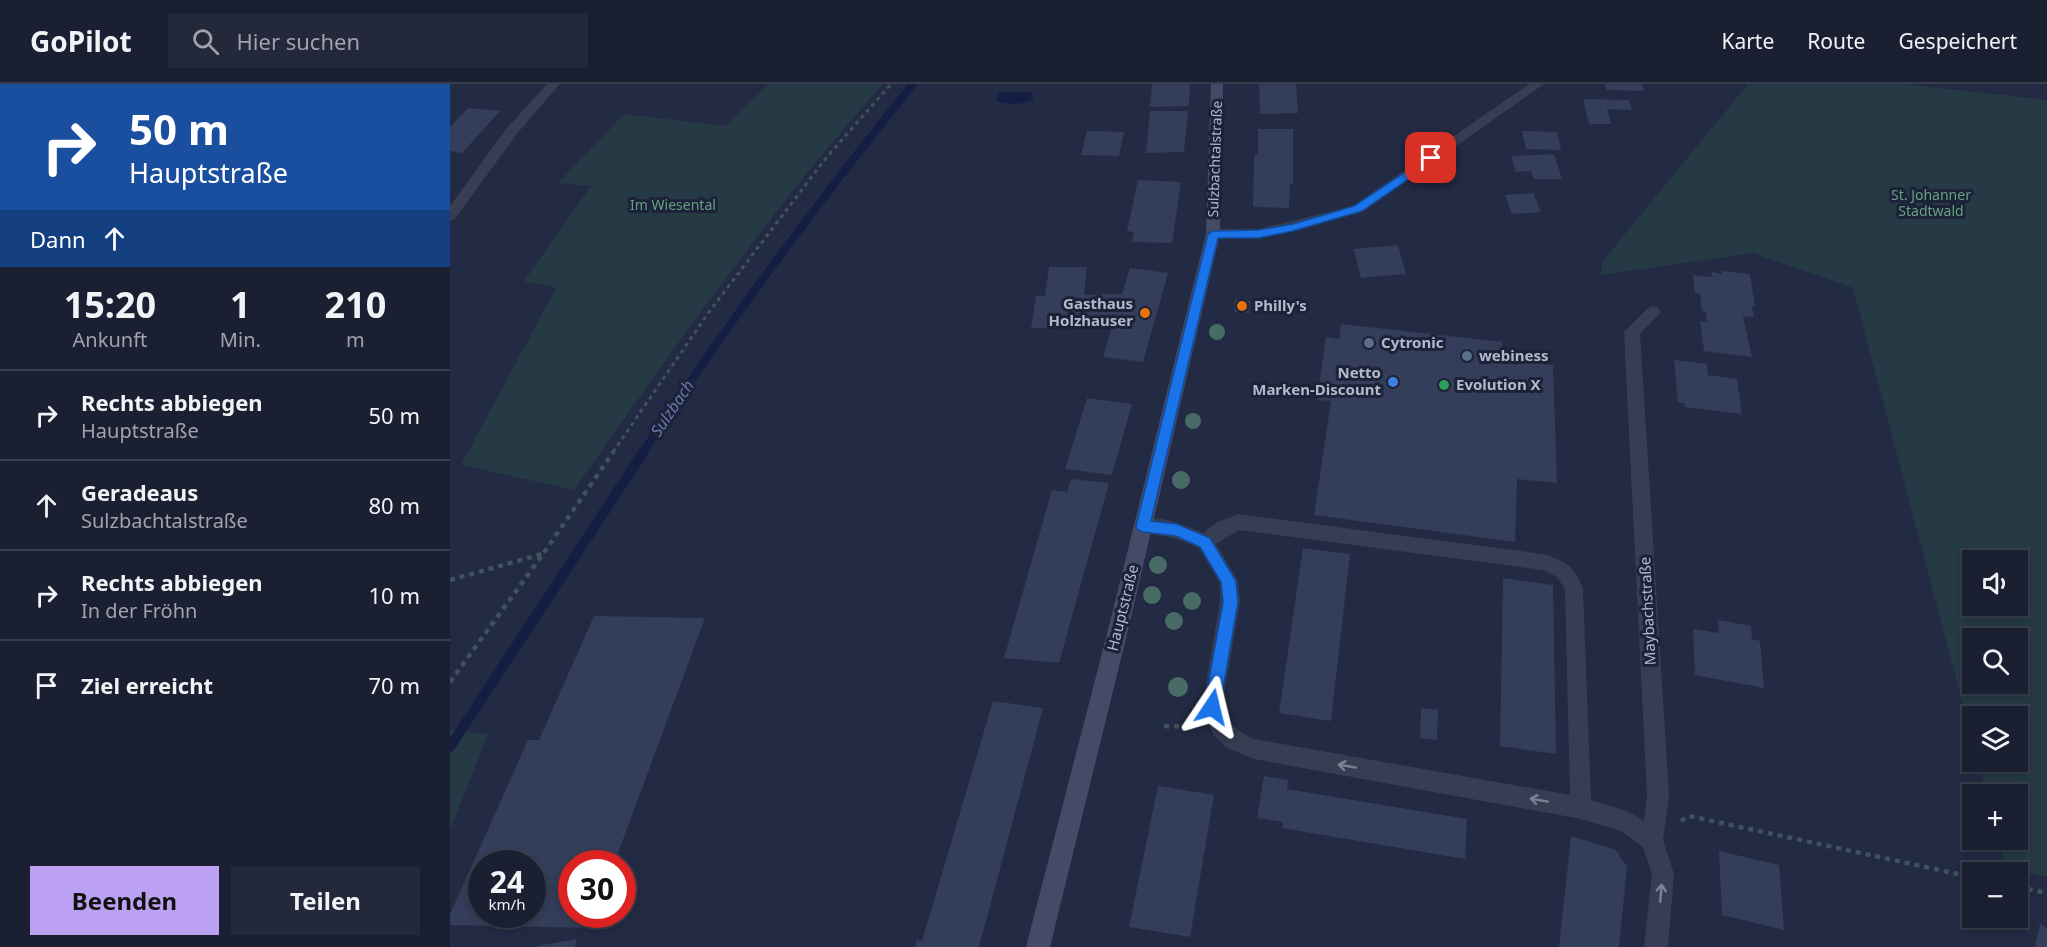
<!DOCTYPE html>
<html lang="de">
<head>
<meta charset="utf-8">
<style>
	body { margin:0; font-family:"Noto Sans",sans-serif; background:#23283a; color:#f1f3f6; height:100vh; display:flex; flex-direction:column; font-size:22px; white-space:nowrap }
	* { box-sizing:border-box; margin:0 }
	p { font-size:20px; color:#9fa3ac }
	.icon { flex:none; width:33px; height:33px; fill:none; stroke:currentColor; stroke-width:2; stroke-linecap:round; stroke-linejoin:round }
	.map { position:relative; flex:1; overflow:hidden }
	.details { display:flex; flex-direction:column; background:#1a2032; width:450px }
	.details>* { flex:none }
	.guide { background:#1a4fa0; color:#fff; overflow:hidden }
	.fabs { position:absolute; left:1512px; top:466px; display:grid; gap:12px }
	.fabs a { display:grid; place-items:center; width:66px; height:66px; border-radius:0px; background:#1a2032; box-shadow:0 3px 9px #0003,0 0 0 2px #383e4d; font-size:30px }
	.speed { position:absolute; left:18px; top:766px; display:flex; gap:12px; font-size:30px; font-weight:700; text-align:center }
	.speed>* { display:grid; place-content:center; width:78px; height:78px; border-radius:50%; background:#1a2032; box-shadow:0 3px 9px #0003,0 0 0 2px #383e4d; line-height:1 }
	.speed small { font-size:15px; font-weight:400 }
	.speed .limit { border:9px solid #d22; background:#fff; color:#111 }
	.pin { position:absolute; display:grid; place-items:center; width:51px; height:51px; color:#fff; margin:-26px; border-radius:12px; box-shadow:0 3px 9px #0006 }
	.me { position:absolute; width:66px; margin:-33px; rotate:10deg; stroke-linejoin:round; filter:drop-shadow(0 0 4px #0008) }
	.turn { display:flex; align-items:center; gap:21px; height:126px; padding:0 30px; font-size:27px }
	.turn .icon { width:78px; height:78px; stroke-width:2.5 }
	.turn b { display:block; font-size:42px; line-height:51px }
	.then { display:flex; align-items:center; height:57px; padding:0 30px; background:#0003; gap:12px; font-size:22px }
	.eta { display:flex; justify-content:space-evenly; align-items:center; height:102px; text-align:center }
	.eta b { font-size:36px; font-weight:700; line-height:42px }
	.action { display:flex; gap:12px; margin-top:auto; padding:12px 30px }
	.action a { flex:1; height:69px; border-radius:0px; background:#bca0f2; color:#111; font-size:24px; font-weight:700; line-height:69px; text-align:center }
	.action a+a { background:#23283a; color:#f1f3f6 }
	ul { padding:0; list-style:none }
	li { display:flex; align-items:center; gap:18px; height:90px; padding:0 30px; border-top:2px solid #383e4d }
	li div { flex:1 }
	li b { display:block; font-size:22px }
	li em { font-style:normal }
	header { display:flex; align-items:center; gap:36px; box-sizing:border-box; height:84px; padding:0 30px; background:#1a2032; border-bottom:2px solid #383e4d }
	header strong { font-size:28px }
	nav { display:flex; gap:33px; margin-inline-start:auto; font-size:21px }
	.search { width:420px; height:54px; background:#23283a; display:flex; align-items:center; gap:15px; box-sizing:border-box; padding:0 21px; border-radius:0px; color:#9fa3ac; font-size:22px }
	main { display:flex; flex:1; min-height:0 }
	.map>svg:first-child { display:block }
	.green { fill:#253a44; fill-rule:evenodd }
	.water { fill:#141e42 }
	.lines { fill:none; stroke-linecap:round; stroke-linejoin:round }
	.stream-far1 { stroke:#141e42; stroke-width:8 }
	.stream { stroke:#141e42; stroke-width:10 }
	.building { fill:#343d59; fill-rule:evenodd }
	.path-far1 { stroke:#3e535b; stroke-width:3; stroke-dasharray:4 4; stroke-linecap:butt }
	.path { stroke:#3e535b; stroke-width:4.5; stroke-dasharray:5 5; stroke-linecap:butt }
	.minor { fill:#373d52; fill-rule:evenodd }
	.secondary { fill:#454a66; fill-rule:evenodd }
	.tree { fill:#496b65 }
	.oneway { stroke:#7c8195 }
	.route { fill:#1a73e8; stroke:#114b97; stroke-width:1.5 }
	.food-dot { fill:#e8710a; stroke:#1c2237; stroke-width:2 }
	.service-dot { fill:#5c6f8a; stroke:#1c2237; stroke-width:2 }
	.shop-dot { fill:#3f7fe0; stroke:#1c2237; stroke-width:2 }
	.leisure-dot { fill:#2e9e5b; stroke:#1c2237; stroke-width:2 }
	.labels { text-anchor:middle; stroke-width:6; stroke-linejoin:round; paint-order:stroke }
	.far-street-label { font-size:14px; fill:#b4b8cc; stroke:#1c2237 }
	.far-park-label { font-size:14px; fill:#68a080; stroke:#1c2237 }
	.poi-label { font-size:15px; font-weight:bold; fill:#b4b8cc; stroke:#1c2237; text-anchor:start }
	.street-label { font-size:15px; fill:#b4b8cc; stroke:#1c2237 }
	.water-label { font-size:16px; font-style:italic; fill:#6979af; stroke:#1c2237 }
</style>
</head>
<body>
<header>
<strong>GoPilot</strong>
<div class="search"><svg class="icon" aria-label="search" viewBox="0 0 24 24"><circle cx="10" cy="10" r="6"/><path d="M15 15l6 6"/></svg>Hier suchen</div>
<nav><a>Karte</a><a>Route</a><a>Gespeichert</a></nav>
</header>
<main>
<section class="details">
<div class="guide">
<div class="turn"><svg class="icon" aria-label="right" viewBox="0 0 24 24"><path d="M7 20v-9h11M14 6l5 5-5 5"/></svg><div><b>50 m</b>Hauptstraße</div></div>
<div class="then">Dann<svg class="icon" aria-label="ahead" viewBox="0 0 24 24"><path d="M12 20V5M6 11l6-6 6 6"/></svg></div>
</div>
<div class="eta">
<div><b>15:20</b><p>Ankunft</p></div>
<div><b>1</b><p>Min.</p></div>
<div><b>210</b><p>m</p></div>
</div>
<ul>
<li><svg class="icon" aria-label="right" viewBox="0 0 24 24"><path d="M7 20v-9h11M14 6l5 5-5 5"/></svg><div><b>Rechts abbiegen</b><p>Hauptstraße</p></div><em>50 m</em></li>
<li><svg class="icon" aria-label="ahead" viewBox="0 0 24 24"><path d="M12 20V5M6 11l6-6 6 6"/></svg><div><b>Geradeaus</b><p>Sulzbachtalstraße</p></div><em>80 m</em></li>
<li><svg class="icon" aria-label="right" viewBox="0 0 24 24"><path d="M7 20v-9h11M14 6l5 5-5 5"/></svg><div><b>Rechts abbiegen</b><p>In der Fröhn</p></div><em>10 m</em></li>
<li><svg class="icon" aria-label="arrive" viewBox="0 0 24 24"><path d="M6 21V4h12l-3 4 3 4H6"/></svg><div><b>Ziel erreicht</b></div><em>70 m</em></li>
</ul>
<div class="action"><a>Beenden</a><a>Teilen</a></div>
</section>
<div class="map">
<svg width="1597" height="863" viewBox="0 0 1597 863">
	<rect width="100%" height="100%" fill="#232a43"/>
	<g class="green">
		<path d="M319 0H433C319 127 222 267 124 406L11 381 106 204 74 197 141 102 108 99 174 30 275 42Z"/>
		<path d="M1298 0H1454L1597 16V793L1557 786 1549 756H1568V711H1537L1529 678H1568V633H1522V655L1403 204 1303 169 1151 191 1152 178ZM1522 477H1568V522H1522ZM1522 555H1568V600H1522Z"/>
		<path d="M0 646 38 650 0 747Z"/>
	</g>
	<path class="water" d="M554 8H579L583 11V15C574 21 555 22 546 16L548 9Z"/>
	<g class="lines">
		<path class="stream-far1" d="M193 368C276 241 367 119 463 0"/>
		<path class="stream" d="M0 663 194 367"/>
	</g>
	<g class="building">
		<path d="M702 0H740L739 22 700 23Z"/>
		<path d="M809 0H846L848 29 810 30Z"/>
		<path d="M1155 0H1192L1194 7 1157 6Z"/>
		<path d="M1133 15 1179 16 1182 26 1157 25 1161 40H1139Z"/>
		<path d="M18 24 50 27 12 69 0 67V43Z"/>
		<path d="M700 27H738L734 68 696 69Z"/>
		<path d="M808 45H843V100H840L839 124 803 123 804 71H808Z"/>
		<path d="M637 47 674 48 669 72 631 71Z"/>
		<path d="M1072 47 1107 48 1111 66 1076 65Z"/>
		<path d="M1104 70 1112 95H1084L1081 87 1066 88 1061 72Z"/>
		<path d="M688 96 731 98 722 159 682 158 684 148 677 147Z"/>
		<path d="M1083 109 1091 128 1062 130 1055 111Z"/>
		<path d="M948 161 956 190 911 194 904 165Z"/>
		<path d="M599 183H637L634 211 672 210 680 184 718 189 693 278 653 273 662 242 581 244 586 212H595Z"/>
		<path d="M1272 187 1300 190 1305 223H1302L1304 233 1293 232 1302 273 1254 267 1250 237 1257 238 1256 228 1252 227 1250 209H1245L1243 191 1262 193V188L1272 190Z"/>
		<path d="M785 216 800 217 799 229 784 228Z"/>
		<path d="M891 240 1052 258 1051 275 1103 281 1107 399 1067 395 1065 458 864 431 881 317 867 316 876 253 889 255Z"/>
		<path d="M1224 276 1257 280 1258 291 1287 295 1292 330 1235 323 1234 319 1228 318Z"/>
		<path d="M637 314 682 320 662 391 615 385Z"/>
		<path d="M621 395 659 399 609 579 554 574 602 406 617 408Z"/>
		<path d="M853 464 900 470 881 637 829 629Z"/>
		<path d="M1053 494 1103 501 1106 670 1050 662Z"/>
		<path d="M144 532 255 534 164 780H122V831H145L140 844 0 841V830L78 656H89ZM32 780H82V831H32Z"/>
		<path d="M1268 536 1301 542 1302 555 1310 557 1314 604 1245 591 1243 545 1269 549Z"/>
		<path d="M543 617 593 624 529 863H465L467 856 472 857Z"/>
		<path d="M971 624 988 626 987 656 970 654Z"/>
		<path d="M814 692 838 696 837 705 1017 735 1015 775 832 744 833 738 807 734Z"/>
		<path d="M708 702 764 711 740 853 679 843Z"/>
		<path d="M1121 752 1166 766 1177 783 1169 863H1109Z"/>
		<path d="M1269 767 1329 781 1334 846 1272 831Z"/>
		<path d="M1590 840 1597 844V863H1585Z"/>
		<path d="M127 855 125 863H87V862Z"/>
	</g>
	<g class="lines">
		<path class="path-far1" d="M163 368 259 228 376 74 441 0"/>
		<g class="path">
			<path d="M0 496 92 470"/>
			<path d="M0 598 93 470 164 367"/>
			<path d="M714 642 743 643"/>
			<path d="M1231 737 1239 732 1522 793"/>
			<path d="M1568 803 1597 809"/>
		</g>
		<g class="minor">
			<path d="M97 0H110L66 51 5 135 0 137V122L56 45Z"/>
			<path d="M1079 0H1094L913 128 809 155H763L756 150 763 145H809L903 122Z"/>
			<path d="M1203 222 1208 224 1211 228 1190 250 1219 712 1213 756 1224 790 1218 863H1194L1202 790 1193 763 1171 747 1131 735 804 675 776 663 763 650 752 623 770 518V499L749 464 725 454 687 448 684 442 687 436C707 429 734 441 753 449L766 439 788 430 1093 470C1114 476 1126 483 1133 505L1141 716 1177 727 1194 737 1197 712 1174 248 1198 224ZM789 446 1093 486 1107 493 1115 505 1120 711 804 655C788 648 779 640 772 623L790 518 788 497 766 460Z"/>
		</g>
		<path class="secondary" d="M761 0H773L770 150 680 538 600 863H576L660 538 756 150Z"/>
	</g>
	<g class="tree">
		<circle cx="767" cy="248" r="8"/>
		<circle cx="743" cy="337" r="8"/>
		<circle cx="731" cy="396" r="9"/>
		<circle cx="708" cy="481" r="9"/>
		<circle cx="702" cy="511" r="9"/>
		<circle cx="742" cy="517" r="9"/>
		<circle cx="724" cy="537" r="9"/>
		<circle cx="728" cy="603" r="10"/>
	</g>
	<defs><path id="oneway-shaft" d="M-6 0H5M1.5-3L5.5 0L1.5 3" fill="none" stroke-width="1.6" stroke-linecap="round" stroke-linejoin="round" transform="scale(1.5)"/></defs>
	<g class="oneway">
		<use href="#oneway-shaft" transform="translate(897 682) rotate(-170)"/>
		<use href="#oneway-shaft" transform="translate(1089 716) rotate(-170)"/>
		<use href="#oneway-shaft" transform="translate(1211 809) rotate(-85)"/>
	</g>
	<path class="route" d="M981 71 985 72V77L912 127 843 147 809 154H768L701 437 727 440 760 454 786 497 788 518 770 623 767 628 762 631 756 628 754 623 773 518 771 498 750 463 726 452 693 448 688 446 686 442 758 150 763 147 809 146 843 140 904 122Z"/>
	<g class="food-dot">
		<circle cx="792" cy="222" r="6"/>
		<circle cx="695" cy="229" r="6"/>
	</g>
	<g class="service-dot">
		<circle cx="919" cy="259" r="6"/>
		<circle cx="1017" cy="272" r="6"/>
	</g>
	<circle class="shop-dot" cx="943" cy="298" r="6"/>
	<circle class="leisure-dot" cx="994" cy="301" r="6"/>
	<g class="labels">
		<g class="far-street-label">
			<text transform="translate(765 75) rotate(-88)" y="5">Sulzbachtalstraße</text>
		</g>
		<g class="far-park-label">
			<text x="1481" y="116">St. Johanner<tspan x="1481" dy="16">Stadtwald</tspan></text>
			<text x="223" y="126">Im Wiesental</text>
		</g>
		<g class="poi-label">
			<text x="683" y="225" text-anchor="end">Gasthaus<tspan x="683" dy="17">Holzhauser</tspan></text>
			<text x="804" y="227">Philly's</text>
			<text x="931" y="264">Cytronic</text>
			<text x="1029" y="277">webiness</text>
			<text x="931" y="294" text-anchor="end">Netto<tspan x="931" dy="17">Marken-Discount</tspan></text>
			<text x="1006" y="306">Evolution X</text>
		</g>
		<g class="street-label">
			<text transform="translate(673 524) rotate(-76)" y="5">Hauptstraße</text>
			<text transform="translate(1198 527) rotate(-93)" y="5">Maybachstraße</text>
		</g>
		<g class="water-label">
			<text transform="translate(222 324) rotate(-56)" y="6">Sulzbach</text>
		</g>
	</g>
</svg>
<div class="fabs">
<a><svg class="icon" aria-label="sound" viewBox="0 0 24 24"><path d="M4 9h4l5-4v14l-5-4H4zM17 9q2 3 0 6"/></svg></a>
<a><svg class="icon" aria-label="search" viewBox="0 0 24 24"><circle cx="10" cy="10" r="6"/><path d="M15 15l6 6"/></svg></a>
<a><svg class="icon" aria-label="layers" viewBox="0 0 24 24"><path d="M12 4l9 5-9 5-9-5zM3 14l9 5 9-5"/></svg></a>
<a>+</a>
<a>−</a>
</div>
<div class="speed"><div>24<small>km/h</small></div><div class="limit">30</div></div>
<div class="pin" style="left:981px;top:74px;background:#d93025"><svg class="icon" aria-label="arrive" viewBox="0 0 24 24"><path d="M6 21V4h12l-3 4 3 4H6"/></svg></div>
<svg class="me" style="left:762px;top:623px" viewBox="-20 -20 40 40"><path d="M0-17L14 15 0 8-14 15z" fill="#1a73e8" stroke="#fff" stroke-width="4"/></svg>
</div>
</main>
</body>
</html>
